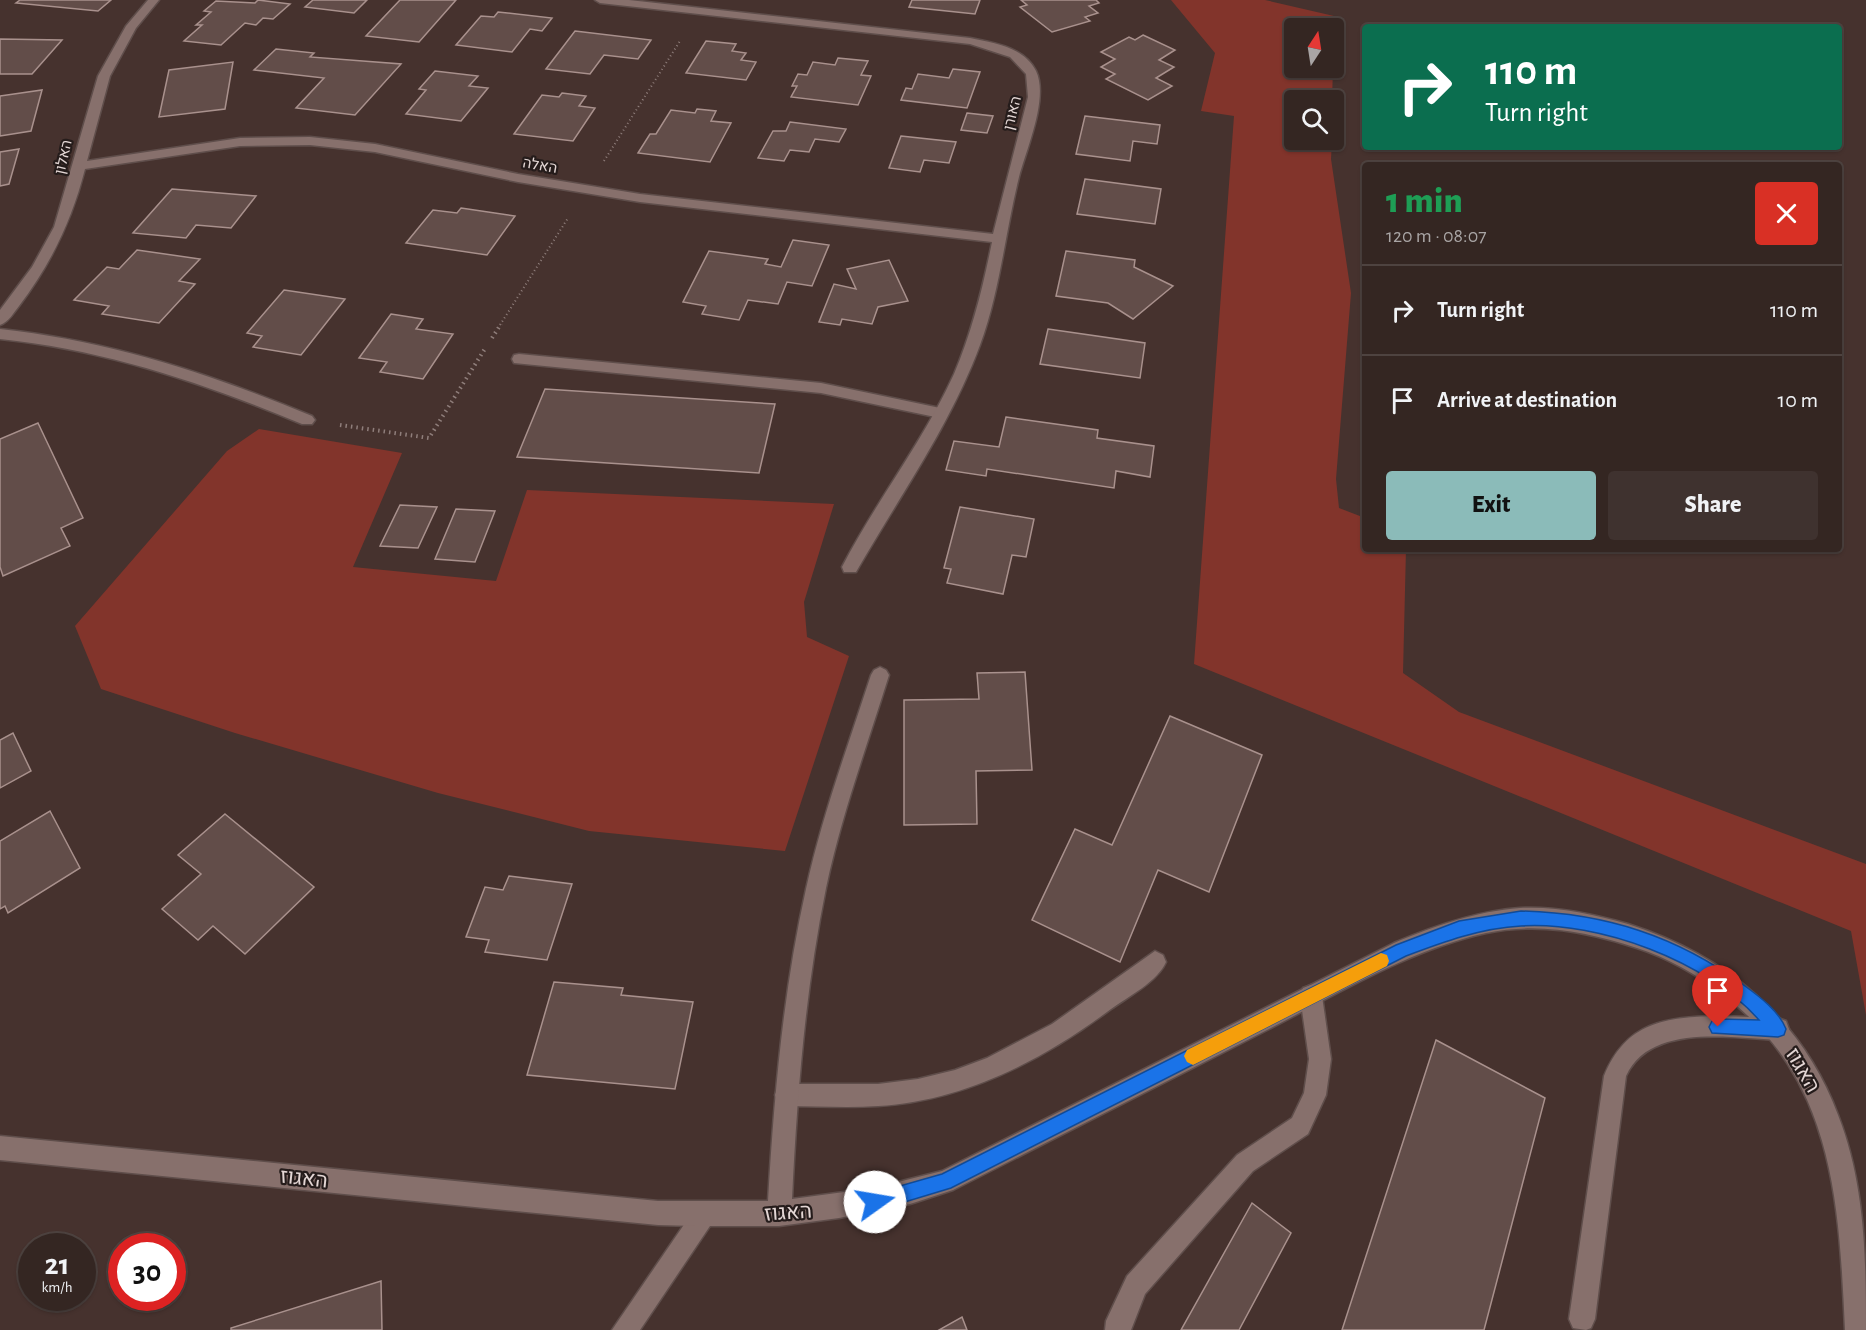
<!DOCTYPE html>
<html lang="en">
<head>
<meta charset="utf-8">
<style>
	body { margin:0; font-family:"Alegreya Sans",Heebo,sans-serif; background:#3f322f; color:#f1f3f6; height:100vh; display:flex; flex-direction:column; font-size:22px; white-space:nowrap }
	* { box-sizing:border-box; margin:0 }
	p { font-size:20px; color:#a9a5a5 }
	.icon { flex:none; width:33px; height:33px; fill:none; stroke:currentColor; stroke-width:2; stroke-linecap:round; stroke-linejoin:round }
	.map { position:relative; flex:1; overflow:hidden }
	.sheet { position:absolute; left:1362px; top:162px; width:480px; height:390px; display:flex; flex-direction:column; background:#342622; border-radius:6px; box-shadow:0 2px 4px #0004,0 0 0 2px #4e4340 }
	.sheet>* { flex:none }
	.guide { position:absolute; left:1362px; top:24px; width:480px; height:126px; border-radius:6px; box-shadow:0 2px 4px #0004,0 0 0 2px #4e4340; background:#0b6e4f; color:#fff; overflow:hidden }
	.needle { width:39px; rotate:12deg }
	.tools { position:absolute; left:1284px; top:18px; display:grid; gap:12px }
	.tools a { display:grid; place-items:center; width:60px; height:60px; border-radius:6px; background:#342622; box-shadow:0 2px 4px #0004,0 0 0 2px #4e4340; font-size:30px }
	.speed { position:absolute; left:18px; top:1233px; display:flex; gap:12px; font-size:30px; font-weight:700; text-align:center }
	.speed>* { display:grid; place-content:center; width:78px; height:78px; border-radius:50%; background:#342622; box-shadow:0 2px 4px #0004,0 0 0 2px #4e4340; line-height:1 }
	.speed small { font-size:15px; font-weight:400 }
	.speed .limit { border:9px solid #d22; background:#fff; color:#111 }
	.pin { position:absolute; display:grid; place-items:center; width:51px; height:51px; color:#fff; margin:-62px -26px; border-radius:50% 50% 50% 0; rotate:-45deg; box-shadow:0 0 6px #0007 }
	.pin .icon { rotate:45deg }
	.me { position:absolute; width:66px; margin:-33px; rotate:77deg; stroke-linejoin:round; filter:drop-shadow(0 0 4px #0008) }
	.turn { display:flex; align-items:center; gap:21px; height:126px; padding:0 24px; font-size:27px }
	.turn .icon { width:78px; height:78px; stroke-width:2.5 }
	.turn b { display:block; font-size:42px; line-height:51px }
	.round { display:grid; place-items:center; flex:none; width:63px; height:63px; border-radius:6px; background:#3f322f }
	.headline { display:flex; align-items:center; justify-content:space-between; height:102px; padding:0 24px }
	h1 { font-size:36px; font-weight:800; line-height:45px; color:#1e9e55 }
	.cta { display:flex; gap:12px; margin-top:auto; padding:12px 24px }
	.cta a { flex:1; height:69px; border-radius:6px; background:#8bbbb9; color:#111; font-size:24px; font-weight:800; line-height:69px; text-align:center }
	.cta a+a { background:#3f322f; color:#f1f3f6 }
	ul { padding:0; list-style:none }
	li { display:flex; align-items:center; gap:18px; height:90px; padding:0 24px; border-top:2px solid #4e4340 }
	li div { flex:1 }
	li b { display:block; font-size:22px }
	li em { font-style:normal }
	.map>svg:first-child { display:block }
	.green { fill:#82342b }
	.building { fill:#624d49; stroke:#a9918d; stroke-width:1.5 }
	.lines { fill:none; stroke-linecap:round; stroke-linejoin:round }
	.lane-casing { stroke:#5f4e4b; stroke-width:3 }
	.street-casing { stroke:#5f4e4b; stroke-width:3 }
	.path-far1 { stroke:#8f7e7b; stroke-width:2; stroke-dasharray:1 3; stroke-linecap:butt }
	.path { stroke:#8f7e7b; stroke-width:4; stroke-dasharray:1.5 4; stroke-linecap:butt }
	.lane { fill:#87706c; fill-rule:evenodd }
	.street { fill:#87706c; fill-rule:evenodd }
	.route { fill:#1a73e8; stroke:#114b97; stroke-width:1.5 }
	.slow { fill:#f59e0b }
	.labels { text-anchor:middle; stroke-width:4.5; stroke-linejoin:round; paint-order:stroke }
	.far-street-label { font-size:15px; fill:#e4d7d5; stroke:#251c1b }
	.near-street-label { font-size:21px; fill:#e4d7d5; stroke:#251c1b }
</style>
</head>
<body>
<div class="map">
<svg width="1866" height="1330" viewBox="0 0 1866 1330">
	<rect width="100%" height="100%" fill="#46322e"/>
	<g class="green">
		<path d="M1171 0H1265L1334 16V40V28H1294V68H1333L1332 100H1294V140H1332L1331 159 1351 293 1336 479 1339 508 1365 518V549H1406L1403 673 1459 712 1866 864V1015L1851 931 1194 664 1234 116 1201 111 1215 53Z"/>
		<path d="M259 429 402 453 353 567 496 581 527 490 834 504 804 602 807 637 849 656 785 851 589 831 438 793 235 733 101 689 75 626 227 451Z"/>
	</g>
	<g class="building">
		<path d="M20 0H111L98 11 16 3Z"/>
		<path d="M258 0 290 4 273 19 263 18 256 25 245 23 221 45 184 41 202 25H196L211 12 204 11 216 1 255 3Z"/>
		<path d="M313 0H367L354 13 305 7Z"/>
		<path d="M400 0H456L419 42 366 36Z"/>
		<path d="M912 0H980L975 14 909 7Z"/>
		<path d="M1021 0H1096L1099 3 1089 6 1098 13 1085 17 1090 21 1052 32 1020 7 1027 5Z"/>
		<path d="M498 12 552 18 542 31 530 29 512 52 456 45 481 16 494 17Z"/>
		<path d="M575 31 651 40 638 59 604 55 590 74 546 69Z"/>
		<path d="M1143 35 1175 50 1159 60 1174 67 1156 78 1172 86 1148 100 1106 79 1115 74 1101 67 1115 59 1101 52 1129 37 1135 40Z"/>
		<path d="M0 39 62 40 32 74H0Z"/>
		<path d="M706 41 736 44 732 51 746 53 741 60 756 62 746 80 686 73Z"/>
		<path d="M276 49 314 53 310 57 401 64 355 115 296 108 324 78 254 70Z"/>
		<path d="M838 58 868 61 861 75 871 76 858 105 791 97 797 86H792L798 74 807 75 813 62 835 65Z"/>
		<path d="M233 62 225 109 159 117 169 70Z"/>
		<path d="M953 69 980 72 967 108 901 100 906 88 912 89 918 74 949 78Z"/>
		<path d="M435 71 478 76 469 86 488 88 461 121 406 114 426 90 419 89Z"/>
		<path d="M42 90 31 131 0 136V96Z"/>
		<path d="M562 93 586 96 579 106 595 108 573 141 514 134 542 95 559 97Z"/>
		<path d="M697 109 716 111 711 121 731 123 710 162 638 153 650 134H656L671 110 695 113Z"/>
		<path d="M967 113 993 116 987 133 961 130Z"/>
		<path d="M1085 116 1160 125 1157 144 1133 141 1130 161 1076 154Z"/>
		<path d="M790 122 846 129 839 142 815 139 809 152 790 150 784 161 758 158 773 131H786Z"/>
		<path d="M901 136 956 142 949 163 924 160 920 172 889 168Z"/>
		<path d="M19 149 9 184 0 186V152Z"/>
		<path d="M1085 179 1161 189 1155 224 1077 214Z"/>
		<path d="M172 189 256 196 231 228 196 225 186 238 133 233Z"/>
		<path d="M461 208 515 216 487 255 406 243 433 210 457 213Z"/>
		<path d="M793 240 829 245 812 286 787 282 778 304 748 300 739 320 702 314 706 306 683 302 709 251 768 259 765 264 781 267Z"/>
		<path d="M137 250 200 259 179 281 195 284 159 323 102 314 109 306 74 300 107 267 119 269Z"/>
		<path d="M1066 251 1135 260 1134 267 1173 286 1133 319 1108 303 1056 296Z"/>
		<path d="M889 260 908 301 878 307 872 324 842 319 840 325 819 322 834 284 856 289 847 269Z"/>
		<path d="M284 290 345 299 301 355 253 347 262 336 247 333Z"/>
		<path d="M391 314 423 319 416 329 453 334 423 379 380 372 387 362 359 358Z"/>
		<path d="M1048 329 1145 343 1140 378 1040 364Z"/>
		<path d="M545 389 775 404 759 473 517 457Z"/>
		<path d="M1006 417 1098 430 1097 438 1154 446 1150 477 1116 471 1114 488 987 469 986 476 946 470 954 441 999 447Z"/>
		<path d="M38 423 83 518 61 528 70 546 3 576 0 567V439Z"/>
		<path d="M400 505 437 507 418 548 380 546Z"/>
		<path d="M960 507 1034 519 1026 557 1012 555 1003 594 947 583 951 569 944 568Z"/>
		<path d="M456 509 495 511 475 562 435 559Z"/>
		<path d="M1025 672 1032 770 976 771 977 824 904 825V700L979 699 977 673Z"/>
		<path d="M1170 716 1262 755 1209 892 1158 870 1120 962 1032 920 1075 829 1112 845Z"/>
		<path d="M13 733 31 771 0 788V740Z"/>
		<path d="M50 811 80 868 8 913 5 906 0 909V841Z"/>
		<path d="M225 814 314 887 245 954 213 926 198 940 162 909 201 874 178 855Z"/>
		<path d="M509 876 572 884 547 960 485 952 489 940 466 937 485 887 503 890Z"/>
		<path d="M554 982 623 988 621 995 693 1002 675 1089 527 1075Z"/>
		<path d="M1436 1040 1545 1098 1484 1330H1342Z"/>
		<path d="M1252 1203 1291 1233 1239 1330H1181Z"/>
		<path d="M381 1281 382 1330H231V1328Z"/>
		<path d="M962 1317 967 1330H939Z"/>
	</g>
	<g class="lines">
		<defs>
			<g id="lane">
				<path d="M0 329C110 341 211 374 312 416L315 420 312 424H302C203 383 106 350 0 339Z"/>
				<path d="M519 354 821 383 940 408 948 413 940 418 821 393 514 363 512 359 514 355Z"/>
				<path d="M1155 951 1163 955 1166 962C1158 981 1128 997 1111 1009 1043 1060 964 1101 878 1106 847 1108 816 1106 786 1106L778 1103 775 1095 778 1087 786 1084H878L918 1079 955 1070 987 1058 1052 1024Z"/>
				<path d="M1311 985 1319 988 1322 996 1331 1059 1326 1095 1308 1134 1253 1171 1145 1294 1131 1330H1105L1106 1321 1127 1276 1237 1155 1292 1118 1304 1093 1309 1059 1300 996 1303 988Z"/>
				<path d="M1719 1016 1778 1018 1786 1021 1789 1029 1786 1037 1778 1040C1731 1038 1650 1023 1626 1076L1595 1319 1591 1328 1586 1330 1573 1328 1569 1319 1604 1076C1626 1022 1665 1017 1719 1016Z"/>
				<path d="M704 1203 712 1207 716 1215 712 1223 640 1330H612L696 1207Z"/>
			</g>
			<g id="street">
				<path d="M148 0H159L136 28 110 76 87 161 240 138 310 137 375 144 518 174 640 194 993 234 1028 97 1026 74 1010 57 970 44 600 3 595 0H629L970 38C994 43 1024 47 1036 71 1049 98 1026 150 1019 177 1005 233 1000 291 980 345 950 426 899 497 856 572H844L842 567C876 501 923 442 954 374 972 332 983 287 992 242L640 202 518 182 375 152 310 145 240 146 85 169C72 220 51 264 19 306 14 312 9 322 0 325V310L32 267 54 227 98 76 126 26Z"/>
				<path d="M880 667 886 670 889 675C867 746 841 816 826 888 805 991 797 1095 792 1199L874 1188 942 1171 1394 943C1434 926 1477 911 1520 908 1556 906 1593 914 1628 924 1725 955 1802 1018 1838 1115 1865 1184 1866 1257 1866 1330H1845C1839 1201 1834 1078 1722 994 1696 974 1668 958 1637 948 1587 932 1538 922 1486 933 1409 950 1339 993 1269 1029 1164 1083 1059 1136 953 1190L910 1204 839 1218 779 1226H695L658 1225 0 1160V1136L658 1201H768C774 1097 783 992 806 889 822 816 848 746 871 675L874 670Z"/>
			</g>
		</defs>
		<use href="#lane" class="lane-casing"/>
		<use href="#street" class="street-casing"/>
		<g class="path-far1">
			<path d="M604 161 680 41"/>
			<path d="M500 325 568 218"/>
		</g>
		<g class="path">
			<path d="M492 338 501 324"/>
			<path d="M340 425 429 438 486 347"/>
		</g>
		<use href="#lane" class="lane"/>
		<use href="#street" class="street"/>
	</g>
	<path class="route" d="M1521 911C1605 913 1677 936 1745 986 1760 997 1779 1011 1786 1029L1784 1035 1778 1037 1712 1033 1709 1027 1712 1021 1718 1019 1759 1020C1707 961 1599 921 1521 926 1481 928 1443 942 1406 956L951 1188 875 1211 868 1208 866 1202 868 1195 942 1174 1396 945 1459 921Z"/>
	<path class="slow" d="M1381 953 1387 955 1389 961 1387 966 1199 1062 1193 1065 1187 1062 1184 1056 1187 1050Z"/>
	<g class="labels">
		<g class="far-street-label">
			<text transform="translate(1012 113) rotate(-76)" y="5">האורן</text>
			<text transform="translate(63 157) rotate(-77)" y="5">האלון</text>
			<text transform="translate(540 165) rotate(10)" y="5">האלה</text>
		</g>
		<g class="near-street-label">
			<text transform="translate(1803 1070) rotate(60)" y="7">האגוז</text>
			<text transform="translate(304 1178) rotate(6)" y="7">האגוז</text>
			<text transform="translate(788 1212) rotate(-4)" y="7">האגוז</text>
		</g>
	</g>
</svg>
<div class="tools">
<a><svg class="needle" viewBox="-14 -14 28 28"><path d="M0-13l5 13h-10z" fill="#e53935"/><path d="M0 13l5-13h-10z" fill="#a9a5a5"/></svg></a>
<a><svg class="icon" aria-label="search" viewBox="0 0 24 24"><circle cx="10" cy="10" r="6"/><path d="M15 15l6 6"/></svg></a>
</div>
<div class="speed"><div>21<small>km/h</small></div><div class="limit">30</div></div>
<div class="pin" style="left:1718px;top:1027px;background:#d93025"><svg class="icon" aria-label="arrive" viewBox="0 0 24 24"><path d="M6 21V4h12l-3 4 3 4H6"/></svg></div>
<svg class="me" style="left:875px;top:1202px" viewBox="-20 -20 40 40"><circle r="19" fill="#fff"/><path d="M0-13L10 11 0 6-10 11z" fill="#1a73e8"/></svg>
<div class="guide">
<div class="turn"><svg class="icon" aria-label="right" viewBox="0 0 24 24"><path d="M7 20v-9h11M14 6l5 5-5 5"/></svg><div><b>110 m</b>Turn right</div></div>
</div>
<section class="sheet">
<div class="headline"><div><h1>1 min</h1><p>120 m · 08:07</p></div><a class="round" style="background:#d93025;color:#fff"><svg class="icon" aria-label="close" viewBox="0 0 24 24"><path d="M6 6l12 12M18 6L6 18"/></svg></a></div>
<ul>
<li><svg class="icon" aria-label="right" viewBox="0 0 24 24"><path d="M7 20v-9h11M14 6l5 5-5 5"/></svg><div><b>Turn right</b></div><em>110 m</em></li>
<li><svg class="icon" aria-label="arrive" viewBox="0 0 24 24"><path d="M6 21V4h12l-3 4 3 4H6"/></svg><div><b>Arrive at destination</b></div><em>10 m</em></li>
</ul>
<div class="cta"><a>Exit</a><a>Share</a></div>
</section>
</div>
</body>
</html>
